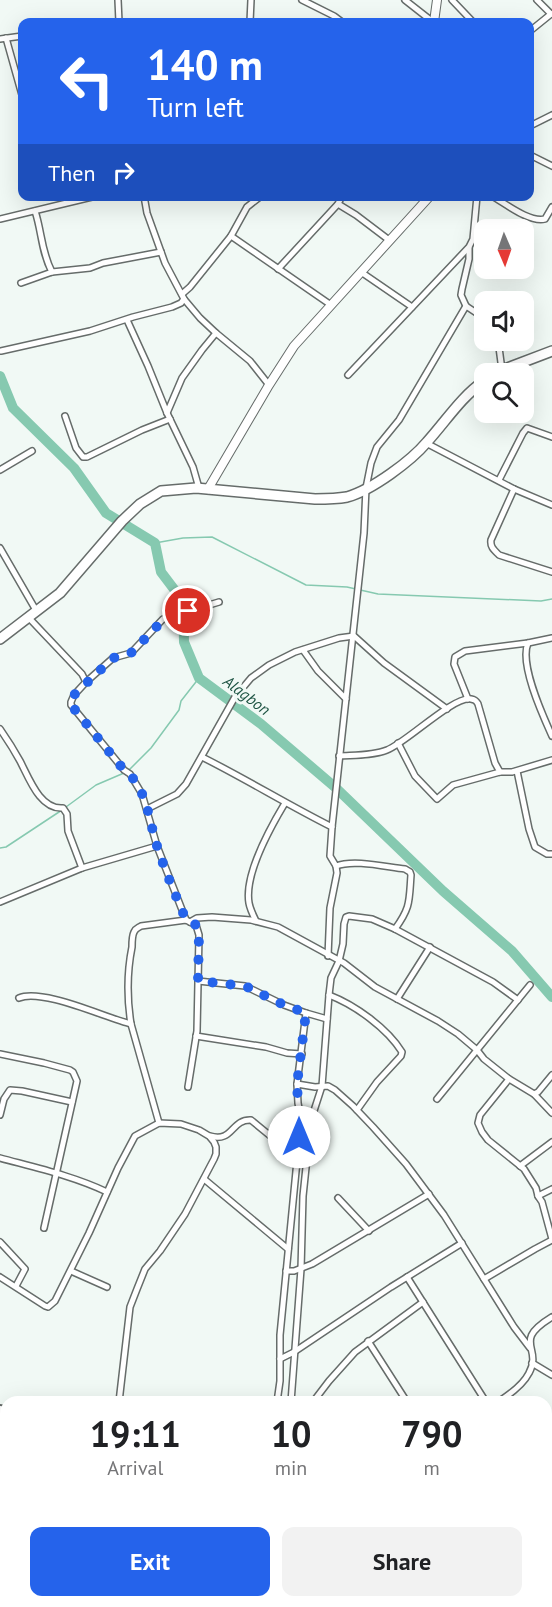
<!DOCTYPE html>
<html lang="en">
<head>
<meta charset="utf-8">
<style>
	body { margin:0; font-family:"PT Sans",sans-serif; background:#f2f2f2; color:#202124; height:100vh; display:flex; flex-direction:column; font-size:22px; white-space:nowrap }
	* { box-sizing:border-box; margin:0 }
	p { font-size:20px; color:#757577 }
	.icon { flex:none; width:33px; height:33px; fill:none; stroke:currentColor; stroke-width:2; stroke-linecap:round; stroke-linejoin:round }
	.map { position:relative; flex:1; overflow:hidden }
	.side { position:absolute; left:0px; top:1396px; width:552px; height:212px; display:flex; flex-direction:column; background:#fff; border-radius:18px 18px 0 0; box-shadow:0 6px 24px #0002 }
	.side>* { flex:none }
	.top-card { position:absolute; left:18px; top:18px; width:516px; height:183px; border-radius:12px; box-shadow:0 6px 24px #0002; background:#2563eb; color:#fff; overflow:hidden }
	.needle { width:39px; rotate:178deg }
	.fabs { position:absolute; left:474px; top:219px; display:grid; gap:12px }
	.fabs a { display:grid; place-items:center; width:60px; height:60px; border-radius:12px; background:#fff; box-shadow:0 6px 24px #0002; font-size:30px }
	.pin { position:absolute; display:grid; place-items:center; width:51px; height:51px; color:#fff; margin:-26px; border:3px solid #fff; border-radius:50%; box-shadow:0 2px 6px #0007 }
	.me { position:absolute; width:66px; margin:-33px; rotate:0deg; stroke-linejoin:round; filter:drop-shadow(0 0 4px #0008) }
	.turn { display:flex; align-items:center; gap:21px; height:126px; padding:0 30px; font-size:27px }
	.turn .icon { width:78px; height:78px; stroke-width:2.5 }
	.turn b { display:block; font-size:42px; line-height:51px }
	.then { display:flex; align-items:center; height:57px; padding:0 30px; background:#0003; gap:12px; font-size:22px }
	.eta { display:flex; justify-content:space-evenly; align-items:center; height:102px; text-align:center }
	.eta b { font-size:36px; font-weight:700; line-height:42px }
	.action { display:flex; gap:12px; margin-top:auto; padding:12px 30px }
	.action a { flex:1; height:69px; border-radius:12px; background:#2563eb; color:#fff; font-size:24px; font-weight:700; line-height:69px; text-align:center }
	.action a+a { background:#f2f2f2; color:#202124 }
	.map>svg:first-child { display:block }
	.built { fill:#ddede6 }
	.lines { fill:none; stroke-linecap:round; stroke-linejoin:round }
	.stream { stroke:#86c9b0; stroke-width:1.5 }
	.river { stroke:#86c9b0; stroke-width:10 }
	.street-casing { stroke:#666c6a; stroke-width:8 }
	.secondary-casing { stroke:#666c6a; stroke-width:10 }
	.primary-casing { stroke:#666c6a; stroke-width:12 }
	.highway-casing { stroke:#666c6a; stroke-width:14 }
	.street { stroke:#fff; stroke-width:5 }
	.secondary { stroke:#fff; stroke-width:8 }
	.primary { stroke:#fff; stroke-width:9 }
	.highway { stroke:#fff; stroke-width:10 }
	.rail { stroke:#3b3f3d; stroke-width:1.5; stroke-dasharray:3 6; stroke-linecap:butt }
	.route { stroke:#2563eb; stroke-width:10; stroke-dasharray:0 18 }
	.labels { text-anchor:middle; stroke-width:6; stroke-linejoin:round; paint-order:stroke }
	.water-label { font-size:16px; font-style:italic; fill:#1e5443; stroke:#f1f9f5 }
</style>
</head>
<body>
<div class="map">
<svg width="552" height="1607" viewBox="0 0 552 1607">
	<rect width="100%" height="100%" fill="#f1f9f5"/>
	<path class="built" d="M260 1602H376L384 1607H257Z"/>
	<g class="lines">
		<g class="stream">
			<path d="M155 543 183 538 212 537 306 585 347 587 378 594 541 601 552 599"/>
			<path d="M129 770 151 748 179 710 181 701 199 678"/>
			<path d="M66 807 96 785 124 773"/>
			<path d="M0 848 6 847 62 810"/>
		</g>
		<path class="river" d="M0 376 13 408 74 468 106 513 155 543 161 572 183 601 184 642 199 678 261 724 336 788 443 891 512 951 552 997"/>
		<defs>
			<g id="street">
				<path d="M118 0 119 22"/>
				<path d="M302 0 334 16 342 22"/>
				<path d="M405 0 433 22"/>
				<path d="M452 0 473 22"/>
				<path d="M537 0 551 14H552"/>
				<path d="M250 22 251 0"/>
				<path d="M530 31 551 14"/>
				<path d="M6 38 22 95"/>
				<path d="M0 39 22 36"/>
				<path d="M530 126 552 115"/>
				<path d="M530 155 552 166"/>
				<path d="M492 196C506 204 530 223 545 219L552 207"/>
				<path d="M338 204 356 215 389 240"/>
				<path d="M35 211C42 232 41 251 52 272"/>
				<path d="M0 219 96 196"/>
				<path d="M231 236 331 305"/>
				<path d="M469 248V259L462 289 461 295 466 306 484 318"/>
				<path d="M278 269 338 204 342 196"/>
				<path d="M361 272 412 307"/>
				<path d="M21 283 52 272 90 268 103 263 161 252"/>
				<path d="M182 294 190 287 231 236 247 207 261 196"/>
				<path d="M184 299 200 318 216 333 250 361 269 385"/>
				<path d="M127 320 148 366 167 413 193 467 199 488"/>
				<path d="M498 340 502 370"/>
				<path d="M1 351 90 331 133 317 172 307 181 303 184 299 165 263 147 213 144 196"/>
				<path d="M348 375 469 247 473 239 477 196"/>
				<path d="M167 413 182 378 202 350 216 333"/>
				<path d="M65 416 76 448 83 457H87L142 430 170 419"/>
				<path d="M426 443 514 489 552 505"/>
				<path d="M0 470 32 451"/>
				<path d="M499 480 523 433 527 428 552 437"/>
				<path d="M514 489 491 540C490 547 494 550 499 555L552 572"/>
				<path d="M0 548 37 612"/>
				<path d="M29 618 82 674 86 682"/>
				<path d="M528 643C519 664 543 716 552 736"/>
				<path d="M303 650 318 671 346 699"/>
				<path d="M468 699 454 664 455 657 465 651 528 643 552 638"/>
				<path d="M0 729C7 739 14 750 20 761 29 778 40 810 63 808L67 814 68 831 82 868"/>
				<path d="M398 743 415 776 437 799 453 785 500 772H512L552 760"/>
				<path d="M339 756C354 755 372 756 387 750 406 743 453 696 471 699 476 700 476 701 478 704L495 763 500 772"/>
				<path d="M202 757C246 779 288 805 332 827"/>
				<path d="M517 771 529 829 535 847 547 854H552"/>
				<path d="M147 809 177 794 186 784 235 697 251 678 269 665 295 652 339 638 354 636 384 663 447 709"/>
				<path d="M336 866C354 859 386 867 405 869L410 872 411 875C409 901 411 907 395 929"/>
				<path d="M0 902 82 868 157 846"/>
				<path d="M186 920 157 846 142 794 130 774 124 770 71 705V702L74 695 86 682 113 658 131 653 163 619 219 602"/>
				<path d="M256 921C253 915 250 909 249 903 244 874 270 828 285 803"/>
				<path d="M190 922 197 918 212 917 251 920 278 927 344 963 375 987 438 1021 458 1034 477 1050 484 1059 509 1079 534 1094 552 1113"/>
				<path d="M328 956 330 908 337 873 336 866 330 856 332 827 364 533 366 488 371 463 377 447 399 420 466 306"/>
				<path d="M198 981 245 986 284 1005 306 1013 327 1019"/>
				<path d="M329 995C355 1005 387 1028 402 1052L401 1056 377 1082 357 1110"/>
				<path d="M19 998C42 988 106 1018 131 1024"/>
				<path d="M397 999 430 947"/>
				<path d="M196 1036 266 1047 287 1053 302 1054"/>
				<path d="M0 1054 44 1063 70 1070 73 1072 77 1081 44 1228"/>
				<path d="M509 1079 480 1115 478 1123 482 1132 488 1140 524 1169 536 1188 538 1196"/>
				<path d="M297 1084 315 1087 328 1086 335 1090 353 1106 373 1127 406 1164 444 1215 514 1327 530 1348"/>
				<path d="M534 1094 538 1092 552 1075"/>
				<path d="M437 1099 530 985"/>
				<path d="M0 1115 4 1099 10 1090 22 1091 72 1102"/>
				<path d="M159 1123 131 1024C127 999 127 972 132 947 132 942 132 936 134 932 136 928 138 928 141 926L186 920 196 925 199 935 197 1031 188 1087"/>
				<path d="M210 1136C233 1143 231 1119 251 1120L279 1143 297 1155"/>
				<path d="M0 1158C37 1168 73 1176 107 1192"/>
				<path d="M520 1166 552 1142"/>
				<path d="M204 1179 288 1249"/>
				<path d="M552 1189 538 1196 542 1202 552 1239"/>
				<path d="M338 1198 369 1231"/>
				<path d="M0 1242 25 1269 16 1286"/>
				<path d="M71 1271 107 1287"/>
				<path d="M286 1271H294L312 1264 429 1194"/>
				<path d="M0 1277 45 1306 48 1307 55 1301 89 1233 118 1168 135 1136 159 1123 181 1124 199 1130 209 1136 214 1142 216 1147V1154L214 1159 185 1214 160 1251 145 1269 137 1289 130 1307 119 1402"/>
				<path d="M407 1277 486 1402"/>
				<path d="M484 1279 535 1249 552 1240"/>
				<path d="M368 1341 407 1402"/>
				<path d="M280 1359 294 1352 391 1287 462 1243"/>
				<path d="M532 1363 552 1375"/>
				<path d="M277 1402 280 1381V1335L301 1120 298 1103 297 1084 306 1013"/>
				<path d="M291 1402 301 1269 303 1196 311 1120 322 1086 329 995 331 978 339 961 343 944 344 924 346 917 349 916 372 919 395 929 493 982 518 1000"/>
				<path d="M313 1402 329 1381 355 1352 423 1302"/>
				<path d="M498 1402C509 1395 523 1385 529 1373 543 1347 511 1342 552 1317"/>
				<path d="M0 1453 6 1454"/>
				<path d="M546 1470 552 1472"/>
				<path d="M0 1500 6 1484"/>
				<path d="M546 1520 552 1513"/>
				<path d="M0 1526 6 1528"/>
				<path d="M0 1560 6 1562"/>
				<path d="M132 1602 149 1607"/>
				<path d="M95 1607 98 1602"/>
				<path d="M176 1607 179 1602"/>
			</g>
			<g id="secondary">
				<path d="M434 22 437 0"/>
				<path d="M208 489 269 385 294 346 430 196"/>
			</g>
			<g id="primary">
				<path d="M497 374 502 370 552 351"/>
				<path d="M0 639 60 593 122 521 140 504 161 491 196 488 315 499C325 499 336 499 347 497 372 490 411 461 427 442 446 421 461 397 484 381"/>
			</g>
			<g id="highway">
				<path d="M0 1411 6 1415"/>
				<path d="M546 1571 552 1573"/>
			</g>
		</defs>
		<use href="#street" class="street-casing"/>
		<use href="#secondary" class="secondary-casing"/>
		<use href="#primary" class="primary-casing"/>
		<use href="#highway" class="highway-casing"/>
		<use href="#street" class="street"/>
		<use href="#secondary" class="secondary"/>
		<use href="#primary" class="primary"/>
		<use href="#highway" class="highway"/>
		<g class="rail">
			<path d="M0 1429 6 1431"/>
			<path d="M439 1602 444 1607"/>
		</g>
	</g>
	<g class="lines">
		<path class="route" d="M188 611 164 619 134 650 131 653 113 658 74 695 71 702V705L124 770C147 786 149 822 157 846 165 871 176 896 186 920L196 925 199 935 198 981 245 986 284 1005 306 1013 297 1084 298 1103 301 1120 299 1137"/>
	</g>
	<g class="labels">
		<g class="water-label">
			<text transform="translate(247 695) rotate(37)" y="6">Alagbon</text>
		</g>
	</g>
</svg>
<div class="fabs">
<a><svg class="needle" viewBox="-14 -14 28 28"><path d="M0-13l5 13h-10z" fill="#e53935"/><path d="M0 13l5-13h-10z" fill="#757577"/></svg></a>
<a><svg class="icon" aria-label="sound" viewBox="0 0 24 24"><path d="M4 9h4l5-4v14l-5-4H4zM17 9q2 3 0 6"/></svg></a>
<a><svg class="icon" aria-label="search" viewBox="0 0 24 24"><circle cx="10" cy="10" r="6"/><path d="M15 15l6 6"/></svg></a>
</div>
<div class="pin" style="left:188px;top:611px;background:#d93025"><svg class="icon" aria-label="arrive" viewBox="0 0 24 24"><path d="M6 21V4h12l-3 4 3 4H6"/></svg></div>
<svg class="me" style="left:299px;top:1137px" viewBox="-20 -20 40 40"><circle r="19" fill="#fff"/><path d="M0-13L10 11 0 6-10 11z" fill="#2563eb"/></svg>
<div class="top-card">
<div class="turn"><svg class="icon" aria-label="left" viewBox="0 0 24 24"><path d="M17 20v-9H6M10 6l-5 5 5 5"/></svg><div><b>140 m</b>Turn left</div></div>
<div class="then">Then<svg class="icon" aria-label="right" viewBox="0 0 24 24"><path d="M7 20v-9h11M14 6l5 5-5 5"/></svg></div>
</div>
<section class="side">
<div class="eta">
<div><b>19:11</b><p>Arrival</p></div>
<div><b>10</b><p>min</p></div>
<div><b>790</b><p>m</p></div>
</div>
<div class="action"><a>Exit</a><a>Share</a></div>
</section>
</div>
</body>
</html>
